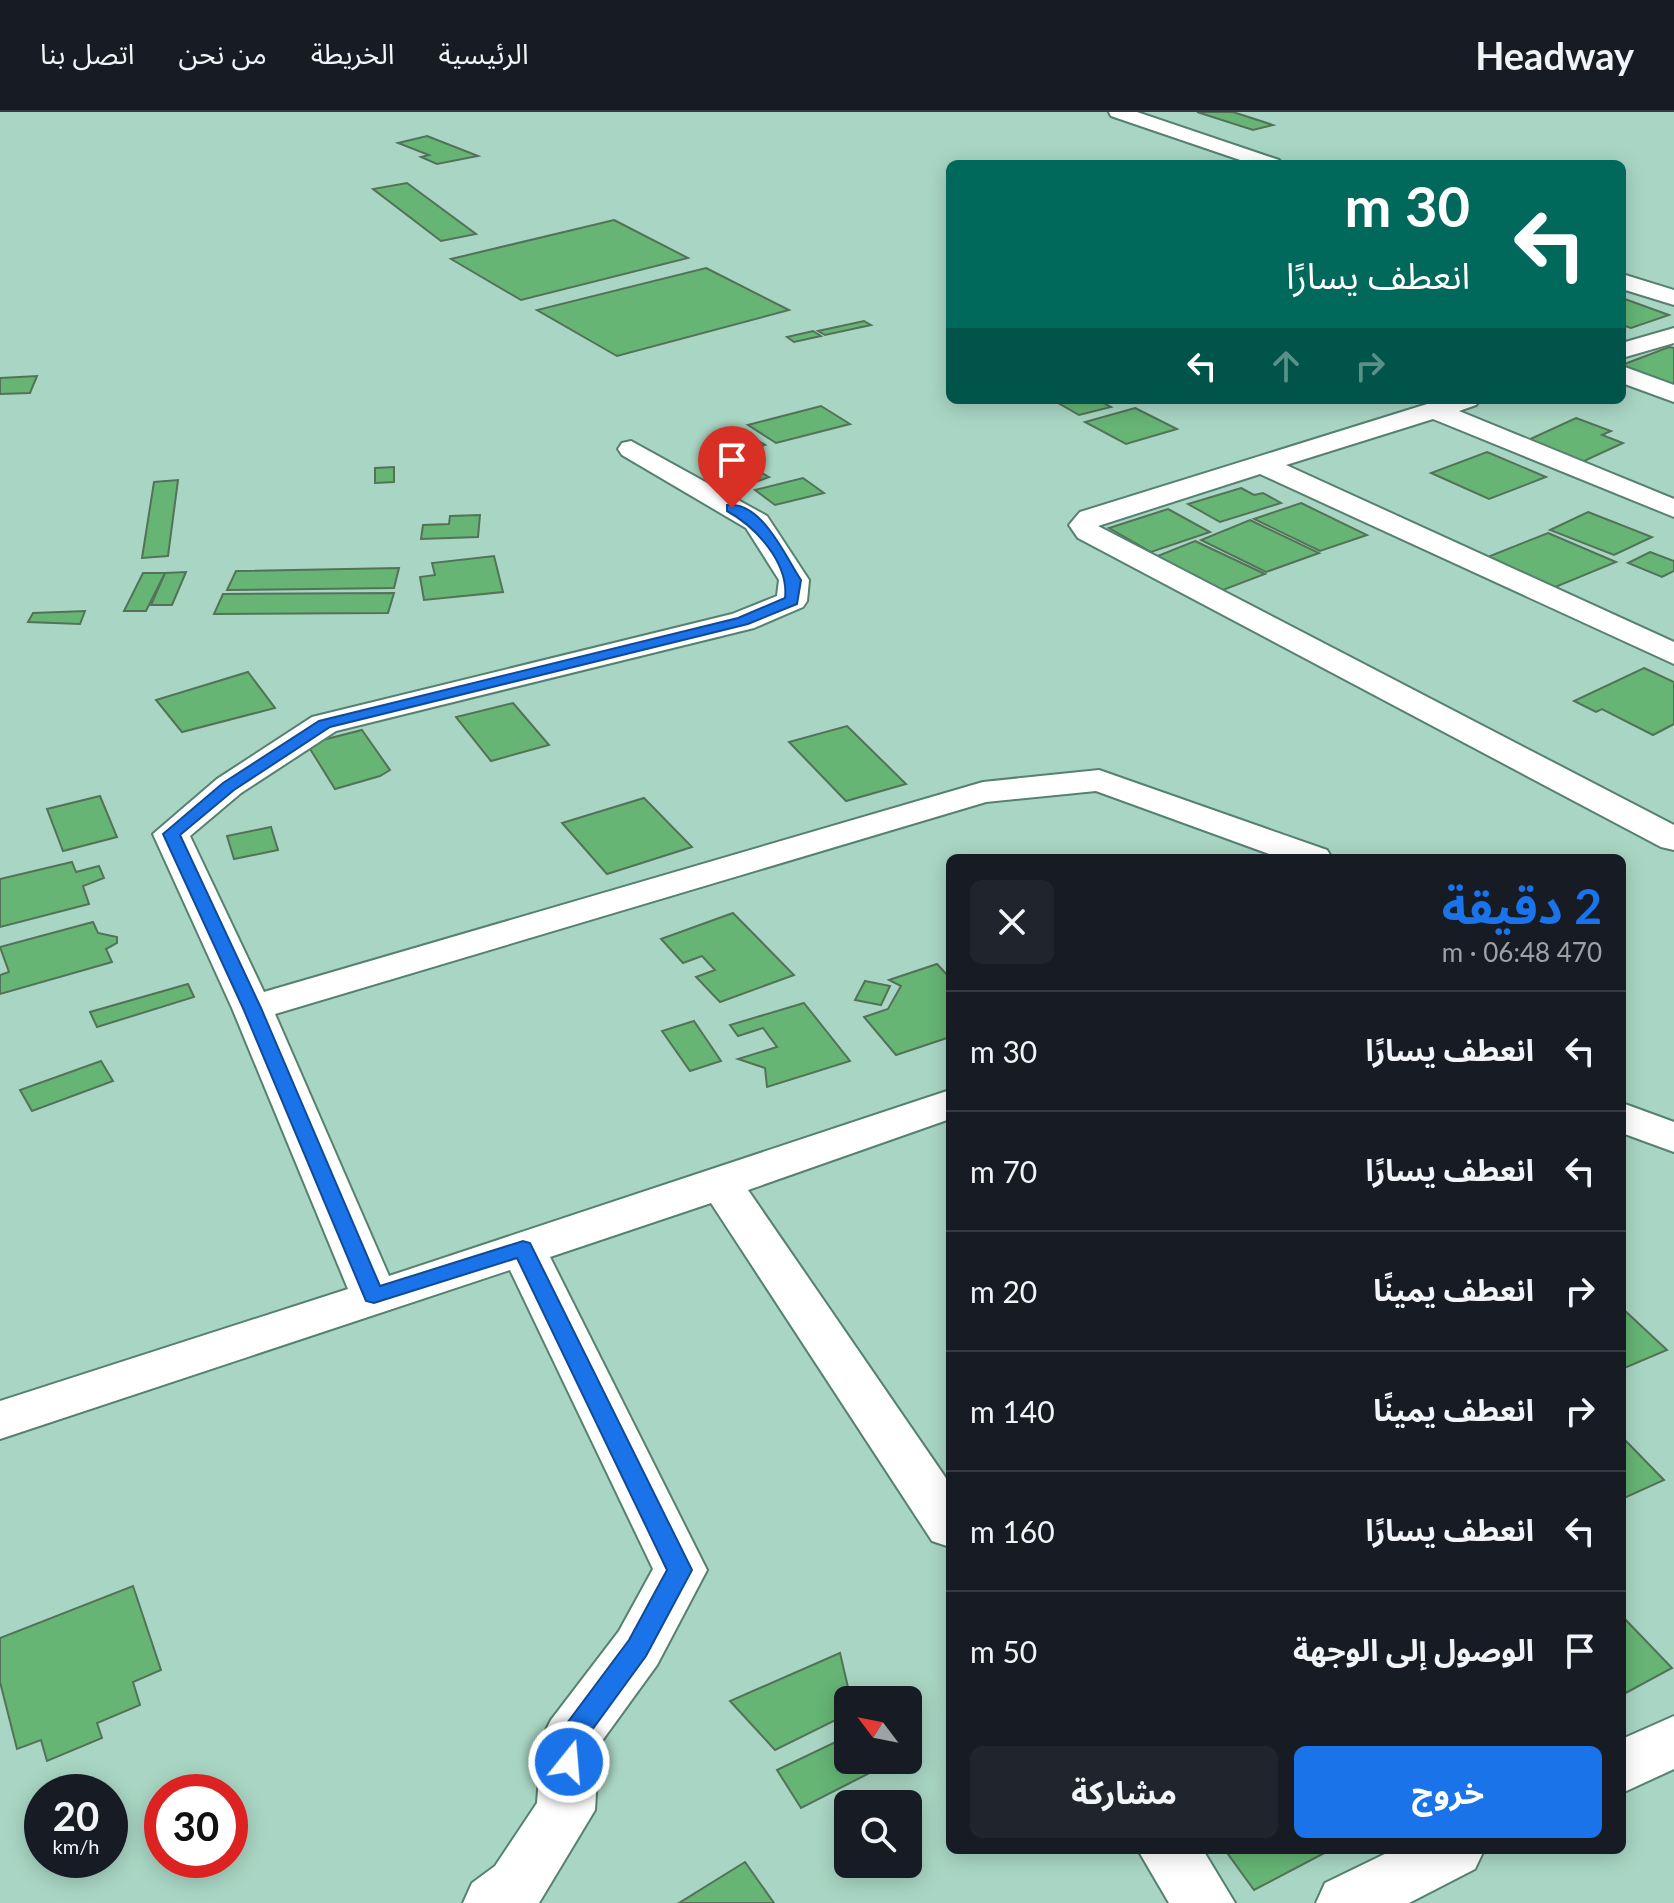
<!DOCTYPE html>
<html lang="ar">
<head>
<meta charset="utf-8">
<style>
	body { margin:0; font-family:Lato,"Noto Sans Arabic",sans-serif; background:#20242c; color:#f1f3f6; direction:rtl; height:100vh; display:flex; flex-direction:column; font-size:30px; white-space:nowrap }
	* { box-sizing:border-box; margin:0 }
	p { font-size:26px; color:#9ea1a6 }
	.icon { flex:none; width:44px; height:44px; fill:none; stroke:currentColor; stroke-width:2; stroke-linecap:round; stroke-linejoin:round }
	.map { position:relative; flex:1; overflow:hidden; direction:ltr }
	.panel { position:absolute; left:946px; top:742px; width:680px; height:1000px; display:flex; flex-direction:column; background:#171b24; border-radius:12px; box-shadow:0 4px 20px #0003; direction:rtl }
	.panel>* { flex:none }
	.banner { position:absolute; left:946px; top:48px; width:680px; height:244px; border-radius:12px; box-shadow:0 4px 20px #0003; direction:rtl; background:#00695c; color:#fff; overflow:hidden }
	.needle { width:52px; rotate:302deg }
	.tools { position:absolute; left:834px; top:1574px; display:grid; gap:16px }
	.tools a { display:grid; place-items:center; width:88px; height:88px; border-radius:12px; background:#171b24; box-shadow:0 4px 20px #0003; font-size:40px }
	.speed { position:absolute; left:24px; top:1662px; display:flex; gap:16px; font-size:40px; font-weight:700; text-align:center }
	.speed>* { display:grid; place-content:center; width:104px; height:104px; border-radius:50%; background:#171b24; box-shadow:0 4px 20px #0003; line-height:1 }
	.speed small { font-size:20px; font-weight:400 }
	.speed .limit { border:12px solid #d22; background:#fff; color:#111 }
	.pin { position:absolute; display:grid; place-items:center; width:68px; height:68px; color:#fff; margin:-82px -34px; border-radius:50% 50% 50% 0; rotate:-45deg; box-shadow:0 0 8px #0007 }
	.pin .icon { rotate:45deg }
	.me { position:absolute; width:88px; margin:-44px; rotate:17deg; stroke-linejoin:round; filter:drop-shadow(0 0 6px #0008) }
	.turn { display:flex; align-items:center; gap:28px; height:168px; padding:0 24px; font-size:36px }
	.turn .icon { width:104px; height:104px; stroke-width:2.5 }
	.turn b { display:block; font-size:56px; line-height:68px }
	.lanes { display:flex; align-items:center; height:76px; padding:0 24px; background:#0003; justify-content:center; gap:40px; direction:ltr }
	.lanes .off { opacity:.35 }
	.round { display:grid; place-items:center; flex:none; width:84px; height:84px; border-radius:12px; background:#20242c }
	.head { display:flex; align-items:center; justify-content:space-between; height:136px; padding:0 24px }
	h1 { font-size:48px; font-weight:700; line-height:60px; color:#1a73e8 }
	.button { display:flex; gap:16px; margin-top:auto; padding:16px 24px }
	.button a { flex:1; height:92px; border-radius:12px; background:#1a73e8; color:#fff; font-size:32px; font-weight:700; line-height:92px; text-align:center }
	.button a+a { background:#20242c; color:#f1f3f6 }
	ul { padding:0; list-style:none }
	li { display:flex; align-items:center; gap:24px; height:120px; padding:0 24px; border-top:2px solid #363941 }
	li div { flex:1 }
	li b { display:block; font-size:30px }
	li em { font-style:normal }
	header { display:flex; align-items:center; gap:48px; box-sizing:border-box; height:112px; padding:0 40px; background:#171b24; border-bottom:2px solid #363941 }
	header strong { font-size:38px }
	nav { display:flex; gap:44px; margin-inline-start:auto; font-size:28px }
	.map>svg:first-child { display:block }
	.building { fill:#66b575; stroke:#547258; stroke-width:2 }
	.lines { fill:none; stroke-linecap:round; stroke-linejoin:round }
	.minor-casing { stroke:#568070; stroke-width:4 }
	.minor { fill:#fff; fill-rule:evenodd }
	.route { fill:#1a73e8; stroke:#114b97; stroke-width:2 }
</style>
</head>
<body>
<header>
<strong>Headway</strong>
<nav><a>الرئيسية</a><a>الخريطة</a><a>من نحن</a><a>اتصل بنا</a></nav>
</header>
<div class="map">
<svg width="1674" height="1791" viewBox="0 0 1674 1791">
	<rect width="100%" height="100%" fill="#a9d6c4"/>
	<g class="building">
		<path d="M1197 0H1233L1273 13 1253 18Z"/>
		<path d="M427 24 478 44 437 52 421 45 429 43 398 31Z"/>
		<path d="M407 71 476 122 441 129 373 77Z"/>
		<path d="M614 108 688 146 521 188 451 147Z"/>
		<path d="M706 156 789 198 617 244 537 198Z"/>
		<path d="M1622 186 1669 203 1631 216 1622 213Z"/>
		<path d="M864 209 871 213 825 223 818 219Z"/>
		<path d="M813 219 821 224 794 230 787 225Z"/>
		<path d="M1669 235 1674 236V276L1622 257V253Z"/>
		<path d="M37 264 30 281 0 282V266Z"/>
		<path d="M1053 288H1098L1111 295 1079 303Z"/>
		<path d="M821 294 850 312 776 331 748 313Z"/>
		<path d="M1135 296 1177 317 1126 332 1085 310Z"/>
		<path d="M1576 306 1611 319 1602 323 1623 331 1582 350 1526 329Z"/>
		<path d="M742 318 765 333 722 345 707 334 726 332 719 320Z"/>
		<path d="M1487 340 1546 365 1489 387 1431 361Z"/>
		<path d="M747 353 769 365 756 370 734 358Z"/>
		<path d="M394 355V370L375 371V356Z"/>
		<path d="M803 366 824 381 775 393 755 378Z"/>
		<path d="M178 368 168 444 142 446 154 370Z"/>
		<path d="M1241 376 1254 383 1263 381 1281 391 1220 410 1188 392Z"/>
		<path d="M1301 391 1367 423 1320 439 1254 407Z"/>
		<path d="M1168 397 1210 420 1151 440 1109 416Z"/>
		<path d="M1588 400 1652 425 1614 443 1550 418Z"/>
		<path d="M480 403 478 425 421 427 423 413 449 412 450 404Z"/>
		<path d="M1250 408 1319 441 1266 460 1201 428Z"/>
		<path d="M1548 421 1616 450 1553 476 1485 446Z"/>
		<path d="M1195 429 1265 462 1215 481 1150 447Z"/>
		<path d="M1650 440 1674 449V459L1662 465 1628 451Z"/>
		<path d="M494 444 503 480 424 488 420 465 435 463 432 451Z"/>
		<path d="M399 456 394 476 227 478 236 459Z"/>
		<path d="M186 460 172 493H151L165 461Z"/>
		<path d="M143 461H165L146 499H124Z"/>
		<path d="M394 481 388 501 214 502 223 482Z"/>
		<path d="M85 499 80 512 28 510 33 501Z"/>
		<path d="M1644 556 1674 570V612L1653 623 1602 597 1596 600 1574 589Z"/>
		<path d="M248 560 275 596 182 620 156 588Z"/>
		<path d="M513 591 549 633 491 649 456 605Z"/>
		<path d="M847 614 906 672 846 689 789 630Z"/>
		<path d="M362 618 390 658 380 664 335 677 307 632Z"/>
		<path d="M100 684 117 725 63 739 47 697Z"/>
		<path d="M644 686 692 735 607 762 562 711Z"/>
		<path d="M271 715 278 738 234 747 227 724Z"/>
		<path d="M72 750 76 760 99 754 104 766 83 774 89 792 0 815V767Z"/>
		<path d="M733 801 794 863 720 890 696 865 715 858 702 844 683 851 661 827Z"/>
		<path d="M93 810 98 821 117 825V831L106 837 112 850 0 882V863L9 860 0 835Z"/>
		<path d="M937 852 950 866V925L896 943 864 905 888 897 901 874 889 868Z"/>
		<path d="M865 869 890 874 881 893 855 888Z"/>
		<path d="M188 872 194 885 97 915 90 900Z"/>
		<path d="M804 891 850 949 767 975 765 956 738 947 777 935 763 916 738 924 730 913Z"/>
		<path d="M694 909 721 949 690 959 662 919Z"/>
		<path d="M101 949 113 969 32 999 20 978Z"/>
		<path d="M1622 1196 1667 1238 1622 1257Z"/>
		<path d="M1622 1325 1664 1368 1622 1387Z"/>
		<path d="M133 1474 161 1558 133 1570 140 1593 97 1611 102 1626 47 1649 41 1628 17 1637 0 1570V1526Z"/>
		<path d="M1622 1504 1672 1556 1622 1583Z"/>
		<path d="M840 1541 851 1588H848V1602L775 1638 730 1589Z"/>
		<path d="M848 1624V1648L893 1649 801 1696 777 1658Z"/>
		<path d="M1225 1738H1330L1254 1778Z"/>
		<path d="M745 1750 774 1791H679Z"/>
	</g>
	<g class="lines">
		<defs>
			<g id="minor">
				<path d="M1109 0H1137L1279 48 1282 52H1252L1111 4Z"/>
				<path d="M1622 162 1674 178V193L1622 177Z"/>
				<path d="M1674 216V231L1622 246V231Z"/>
				<path d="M1622 254 1674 273V290L1622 271Z"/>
				<path d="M1440 288H1480L1476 293 1459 299 1674 387V405L1433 307 1286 353 1674 530V552L1260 362 1098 414 1674 713V738L1661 735 1078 426 1069 413 1080 400Z"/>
				<path d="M631 329 767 404 809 468 807 489 803 495 754 516 336 619 241 681 190 724 264 880 983 670 1099 658 1327 738 1332 746H1280L1096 679 986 690 275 902 389 1164 950 978V1007L748 1078 950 1372V1435L932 1429 711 1091 550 1145 707 1458 657 1553 599 1633 595 1698 539 1791H463L472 1771 495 1754 537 1691 542 1626 551 1608 619 1519 653 1457 510 1158 0 1327V1289L348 1177 232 896 153 722 217 667 312 605 732 502 777 484 779 468 746 416 622 343 618 337 622 331Z"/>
				<path d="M1622 991 1674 1010V1040L1622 1021Z"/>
				<path d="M1674 1604V1657L1622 1681V1627Z"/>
				<path d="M1138 1738H1203L1235 1791H1169Z"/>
				<path d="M1393 1738H1484L1475 1757 1409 1791H1316L1325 1771Z"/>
			</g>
		</defs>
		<use href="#minor" class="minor-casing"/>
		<use href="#minor" class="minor"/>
	</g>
	<path class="route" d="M727 393C762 389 785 444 801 468L797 492 748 512 330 615 234 678 180 723 261 896 380 1174 523 1129 530 1131 692 1458 646 1544 584 1629 579 1658 569 1662 560 1658 556 1650 562 1618 629 1528 667 1458 517 1146 374 1191 366 1189 243 896 163 722 223 671 319 609 738 506 785 486C789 451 756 415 727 399Z"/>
</svg>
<div class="tools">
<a><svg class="needle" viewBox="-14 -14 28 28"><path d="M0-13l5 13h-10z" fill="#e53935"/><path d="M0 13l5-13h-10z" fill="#9ea1a6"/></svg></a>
<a><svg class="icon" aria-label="search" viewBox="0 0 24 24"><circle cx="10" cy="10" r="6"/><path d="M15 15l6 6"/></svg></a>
</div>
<div class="speed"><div>20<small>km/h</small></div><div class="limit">30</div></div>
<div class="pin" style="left:732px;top:396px;background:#d93025"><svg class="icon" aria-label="arrive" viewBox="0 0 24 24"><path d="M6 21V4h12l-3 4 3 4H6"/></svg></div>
<svg class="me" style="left:569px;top:1650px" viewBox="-20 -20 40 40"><circle r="17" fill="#1a73e8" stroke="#fff" stroke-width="3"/><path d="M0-11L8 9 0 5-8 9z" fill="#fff"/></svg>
<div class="banner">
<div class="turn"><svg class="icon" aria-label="left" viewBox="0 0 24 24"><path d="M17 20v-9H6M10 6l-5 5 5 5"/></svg><div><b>30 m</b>انعطف يسارًا</div></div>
<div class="lanes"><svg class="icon" aria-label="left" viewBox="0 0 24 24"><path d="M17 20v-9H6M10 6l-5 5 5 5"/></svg><svg class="icon off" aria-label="ahead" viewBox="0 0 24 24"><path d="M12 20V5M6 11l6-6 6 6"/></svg><svg class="icon off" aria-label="right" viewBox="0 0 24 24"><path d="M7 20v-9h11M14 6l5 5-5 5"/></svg></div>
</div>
<section class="panel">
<div class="head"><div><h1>2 دقيقة</h1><p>470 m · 06:48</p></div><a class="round"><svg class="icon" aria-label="close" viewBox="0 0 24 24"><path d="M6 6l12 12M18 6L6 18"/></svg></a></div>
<ul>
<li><svg class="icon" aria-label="left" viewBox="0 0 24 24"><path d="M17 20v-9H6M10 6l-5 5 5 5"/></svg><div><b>انعطف يسارًا</b></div><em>30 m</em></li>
<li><svg class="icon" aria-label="left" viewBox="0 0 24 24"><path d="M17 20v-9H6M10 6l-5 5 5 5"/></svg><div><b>انعطف يسارًا</b></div><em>70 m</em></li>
<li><svg class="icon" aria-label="right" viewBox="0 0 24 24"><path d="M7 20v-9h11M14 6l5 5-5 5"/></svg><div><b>انعطف يمينًا</b></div><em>20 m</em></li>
<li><svg class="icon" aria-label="right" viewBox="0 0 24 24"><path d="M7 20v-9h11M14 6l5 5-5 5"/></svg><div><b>انعطف يمينًا</b></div><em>140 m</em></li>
<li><svg class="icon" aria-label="left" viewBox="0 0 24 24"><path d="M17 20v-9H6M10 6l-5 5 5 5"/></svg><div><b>انعطف يسارًا</b></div><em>160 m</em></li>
<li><svg class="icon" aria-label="arrive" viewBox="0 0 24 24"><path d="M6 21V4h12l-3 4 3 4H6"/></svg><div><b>الوصول إلى الوجهة</b></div><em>50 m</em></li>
</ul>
<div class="button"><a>خروج</a><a>مشاركة</a></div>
</section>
</div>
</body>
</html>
